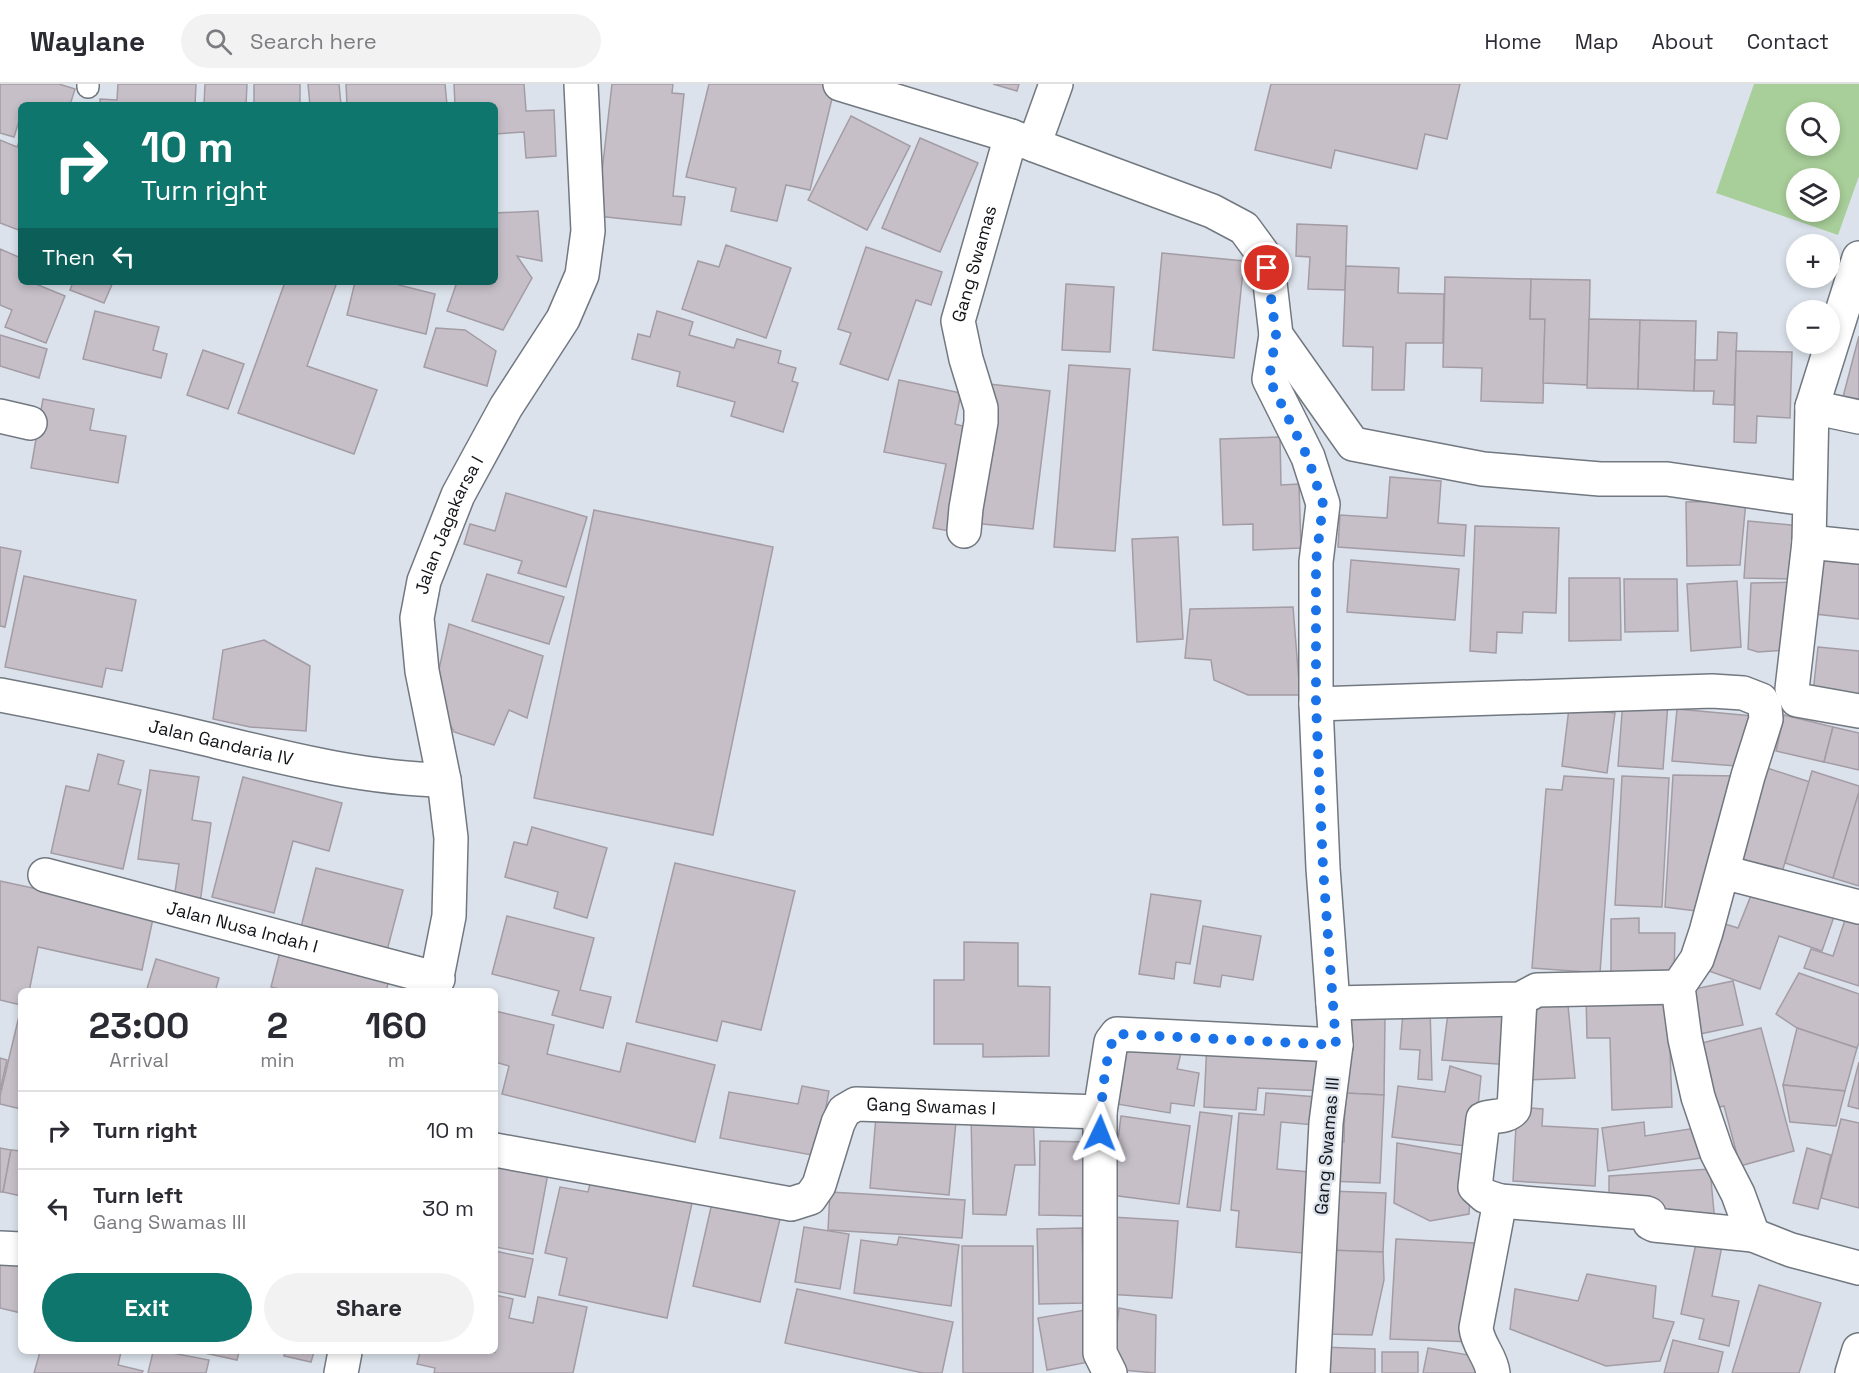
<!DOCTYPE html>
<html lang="en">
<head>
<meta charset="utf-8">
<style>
	body { margin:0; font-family:"Space Grotesk",sans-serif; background:#f2f2f3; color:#2b2b33; height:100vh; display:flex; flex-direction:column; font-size:22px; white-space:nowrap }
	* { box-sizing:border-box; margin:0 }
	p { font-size:20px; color:#7c7c81 }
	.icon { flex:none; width:33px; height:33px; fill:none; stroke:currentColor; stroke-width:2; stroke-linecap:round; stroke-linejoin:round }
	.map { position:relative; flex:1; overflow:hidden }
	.side { position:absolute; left:18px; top:904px; width:480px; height:366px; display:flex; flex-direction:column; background:#fff; border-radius:9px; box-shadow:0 3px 9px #0003 }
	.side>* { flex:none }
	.guide { position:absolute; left:18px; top:18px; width:480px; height:183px; border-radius:9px; box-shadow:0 3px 9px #0003; background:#0f766e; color:#fff; overflow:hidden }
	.fabs { position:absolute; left:1786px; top:18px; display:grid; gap:12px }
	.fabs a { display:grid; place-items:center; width:54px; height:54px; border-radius:50%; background:#fff; box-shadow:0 3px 9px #0003; font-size:30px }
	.pin { position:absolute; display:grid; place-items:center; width:51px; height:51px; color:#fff; margin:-26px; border:3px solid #fff; border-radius:50%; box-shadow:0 2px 6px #0007 }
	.me { position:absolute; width:66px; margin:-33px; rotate:2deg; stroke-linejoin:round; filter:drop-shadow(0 0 4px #0008) }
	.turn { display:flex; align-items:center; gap:21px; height:126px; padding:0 24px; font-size:27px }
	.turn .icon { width:78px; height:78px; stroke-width:2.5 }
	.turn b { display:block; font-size:42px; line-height:51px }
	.then { display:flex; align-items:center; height:57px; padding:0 24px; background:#0003; gap:12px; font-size:22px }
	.eta { display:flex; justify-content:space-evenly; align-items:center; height:102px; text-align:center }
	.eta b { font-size:36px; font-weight:700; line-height:42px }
	.action { display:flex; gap:12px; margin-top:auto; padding:12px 24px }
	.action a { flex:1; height:69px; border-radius:36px; background:#0f766e; color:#fff; font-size:24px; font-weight:700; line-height:69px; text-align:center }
	.action a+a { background:#f2f2f3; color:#2b2b33 }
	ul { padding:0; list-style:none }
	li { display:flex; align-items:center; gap:18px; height:78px; padding:0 24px; border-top:2px solid #e1e1e2 }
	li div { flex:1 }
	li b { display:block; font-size:22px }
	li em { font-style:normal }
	header { display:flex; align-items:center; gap:36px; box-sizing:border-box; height:84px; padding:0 30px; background:#fff; border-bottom:2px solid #e1e1e2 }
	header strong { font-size:28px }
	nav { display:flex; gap:33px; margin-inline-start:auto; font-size:21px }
	.search { width:420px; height:54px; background:#f2f2f3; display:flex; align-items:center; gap:15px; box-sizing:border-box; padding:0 21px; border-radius:33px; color:#7c7c81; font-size:22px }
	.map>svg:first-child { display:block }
	.green { fill:#a8ce99; fill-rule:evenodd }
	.building { fill:#c6bfc8; stroke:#a39ca5; stroke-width:1.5 }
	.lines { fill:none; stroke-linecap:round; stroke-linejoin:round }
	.service-casing { stroke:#727880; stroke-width:24 }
	.minor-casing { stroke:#727880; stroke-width:36 }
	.tertiary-casing { stroke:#727880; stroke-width:36 }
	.service { stroke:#fff; stroke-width:21 }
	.minor { stroke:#fff; stroke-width:33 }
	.tertiary { stroke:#fff; stroke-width:33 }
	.route { stroke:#1a73e8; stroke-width:10; stroke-dasharray:0 18 }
	.labels { text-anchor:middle; stroke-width:4.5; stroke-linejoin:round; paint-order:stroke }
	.street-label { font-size:18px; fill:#121417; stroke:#dbe2eb }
</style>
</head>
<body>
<header>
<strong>Waylane</strong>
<div class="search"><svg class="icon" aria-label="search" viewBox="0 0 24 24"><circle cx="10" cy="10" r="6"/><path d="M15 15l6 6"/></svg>Search here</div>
<nav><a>Home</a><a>Map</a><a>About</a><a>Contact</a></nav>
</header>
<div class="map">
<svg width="1859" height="1289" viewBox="0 0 1859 1289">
	<rect width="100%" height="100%" fill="#dbe2eb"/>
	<path class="green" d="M1754 0H1859V92L1838 151 1716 109ZM1797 28H1830V62H1797ZM1797 94H1830V128H1797Z"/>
	<g class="building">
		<path d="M0 0H59L75 5 70 21H21V31L14 53 0 49Z"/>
		<path d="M118 0H196L195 21H100V15L117 16Z"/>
		<path d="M205 0H247L246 21H204Z"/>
		<rect x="254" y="0" width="46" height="21"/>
		<path d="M308 0H339L341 21H310Z"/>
		<path d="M346 0H445L447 21H347Z"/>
		<path d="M454 0H524L526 27 554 26 556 72 526 74 524 48 495 50V21H455Z"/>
		<path d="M612 0H673L672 9 684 10 673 112 685 113 681 141 597 132Z"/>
		<path d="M709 0H826L835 2 810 106 786 101 777 137 731 127 736 104 686 93Z"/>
		<path d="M993 0H1019L1017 7Z"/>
		<path d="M1271 0H1460L1447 55 1425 50 1417 85 1335 66 1331 84 1255 66Z"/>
		<path d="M851 32 910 62 867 146 808 116Z"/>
		<path d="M21 53V147L0 139V56L17 63Z"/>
		<path d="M920 54 978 79 940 168 882 144Z"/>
		<path d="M538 127 542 177 517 172 532 194 503 246 447 227 457 198H495V129Z"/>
		<path d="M1297 140 1347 142 1345 206 1308 205 1310 173 1296 172Z"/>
		<path d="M726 161 791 184 766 254 682 225 698 177 719 183Z"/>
		<path d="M866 163 942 188 931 221 916 216 888 296 840 280 851 249 838 245Z"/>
		<path d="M0 165 21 174V198H31L65 212 46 259 5 243 12 226 0 221Z"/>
		<path d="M1162 169 1244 177 1234 274 1153 266Z"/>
		<path d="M1346 182 1399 184 1398 209 1444 210 1443 259H1406L1404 306H1372L1373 263 1343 262Z"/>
		<path d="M1445 193 1531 195 1530 235H1545L1543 319 1481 317 1482 284 1443 283Z"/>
		<path d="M1531 195 1590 196 1588 301 1543 299 1545 235H1530Z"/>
		<path d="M73 198H113L104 219 70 206Z"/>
		<path d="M285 198H337L307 282 377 306 354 370 238 329Z"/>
		<path d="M355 198H400L399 201 435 210 426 250 347 231Z"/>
		<path d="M1066 200 1114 203 1110 268 1062 266Z"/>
		<path d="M95 227 159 243 153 266 167 270 161 294 83 275Z"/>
		<path d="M657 227 693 238 689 251 734 264 737 255 781 267 778 279 796 284 792 297 798 299 783 348 731 332 735 318 677 302 680 288 632 275 638 250 650 253Z"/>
		<path d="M1589 235 1640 236 1638 305 1587 304Z"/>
		<path d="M1640 236 1696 237 1694 307 1638 305Z"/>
		<path d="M436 244 465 246 496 267 487 302 424 283Z"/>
		<path d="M1718 248 1737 249 1734 321 1713 320 1714 307H1694L1695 276H1717Z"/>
		<path d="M0 251 47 265 39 294 0 282Z"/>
		<path d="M1859 252V316L1843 313Z"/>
		<path d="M203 266 244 280 228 325 187 311Z"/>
		<path d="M1736 267 1792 268 1790 334 1757 332 1756 359 1734 358Z"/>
		<path d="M1069 281 1130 285 1115 467 1054 463Z"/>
		<path d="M899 296 961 309 955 340 977 346 954 448 933 444 946 380 884 368Z"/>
		<path d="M989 300 1050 307 1033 445 973 439Z"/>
		<path d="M43 315 94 325 90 346 126 352 118 399 31 384Z"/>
		<path d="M1280 353 1281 401 1299 400 1301 464 1253 466V440L1223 441 1220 355Z"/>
		<path d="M1390 393 1441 397 1438 439 1466 441 1464 472 1338 463 1340 431 1387 434Z"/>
		<path d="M506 409 587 433 566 503 518 489 522 477 464 460 470 440 495 447Z"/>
		<path d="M1746 417 1740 481 1687 482 1686 418Z"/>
		<path d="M594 426 773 463 713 751 534 714Z"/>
		<path d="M1748 437 1801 442 1797 495 1744 494Z"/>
		<path d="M1475 442 1559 444 1556 529 1523 528 1522 549 1497 548 1496 569 1470 567Z"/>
		<path d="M1178 453 1183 555 1137 558 1132 455Z"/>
		<path d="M0 463 21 467 5 543 0 542Z"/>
		<path d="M1351 476 1459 485 1455 536 1347 528Z"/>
		<path d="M1820 476 1859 479V535L1815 530Z"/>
		<path d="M487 490 564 513 549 560 472 537Z"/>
		<path d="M24 492 136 516 122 587 106 584 102 603 5 583Z"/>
		<path d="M1569 494H1620L1621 556 1569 557Z"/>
		<path d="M1624 495H1677L1678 547 1625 548Z"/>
		<path d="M1737 497 1741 563 1691 567 1687 500Z"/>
		<path d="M1798 498 1788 566 1758 568 1748 565 1751 499Z"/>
		<path d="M1293 523 1300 611H1248L1214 596 1211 576 1185 574 1190 525Z"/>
		<path d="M449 540 543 572 527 634 509 626 494 661 454 648 434 608Z"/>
		<path d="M264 556 310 582 306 647 250 643 213 635 223 566Z"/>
		<path d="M1818 563 1859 567V613L1813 609Z"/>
		<path d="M1623 616 1668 619 1663 685 1618 682Z"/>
		<path d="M1569 624 1615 629 1607 689 1562 682Z"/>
		<path d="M1677 625 1753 632 1749 683 1672 677Z"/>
		<path d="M1784 631 1833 643 1824 678 1776 667Z"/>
		<path d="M1833 643 1859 649V686L1824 678Z"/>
		<path d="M98 670 124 677 118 700 141 706 123 785 51 769 66 702 89 707Z"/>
		<path d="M1764 683 1810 698 1782 788 1735 775Z"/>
		<path d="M150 686 199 693 192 736 211 739 200 819 174 815 179 780 138 775Z"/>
		<path d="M1812 687 1859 702V708L1833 794 1785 779Z"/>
		<path d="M1673 691 1737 692 1704 828 1665 823Z"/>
		<path d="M1564 692 1614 695 1600 889 1532 884 1546 705 1562 706Z"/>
		<path d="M1622 692 1669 694 1662 823 1615 821Z"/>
		<path d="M243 693 342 719 329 767 293 757 274 829 212 813Z"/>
		<path d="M1859 708V802L1833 794Z"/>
		<path d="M532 743 607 764 587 834 554 824 558 808 505 793 514 758 527 761Z"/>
		<path d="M675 779 795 807 761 946 722 937 717 957 636 938Z"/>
		<path d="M316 784 403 806 385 874 299 851Z"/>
		<path d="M0 797 154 830 142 886 38 863 29 908H21V921L0 916Z"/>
		<path d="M1754 804 1837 824 1822 867 1779 852 1760 905 1709 887 1725 840 1738 844Z"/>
		<path d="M1151 810 1201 817 1190 880 1176 878 1174 895 1139 890Z"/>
		<path d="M1848 827 1859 830V902L1804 884 1811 865 1833 872Z"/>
		<path d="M507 832 594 854 580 906 611 913 603 944 552 931 559 907 492 890Z"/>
		<path d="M1639 834V849H1675L1674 893H1611V835Z"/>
		<path d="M1203 842 1261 852 1253 896 1222 891 1220 903 1194 899Z"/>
		<path d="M964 858 1018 859V902L1050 903 1049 972 983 973V960H934V896H964Z"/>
		<path d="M280 868 389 895 386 908H291L271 903Z"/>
		<path d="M156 875 219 894 215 908H146Z"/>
		<path d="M1799 889 1859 910V959L1857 964 1797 944 1776 930Z"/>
		<path d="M1733 897 1743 941 1695 951 1685 907Z"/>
		<path d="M1668 907 1672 1023 1612 1026 1610 954H1587L1586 910Z"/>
		<path d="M1568 921 1575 994 1527 996 1526 924Z"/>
		<path d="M1430 923 1432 996 1418 995 1420 966 1400 965 1403 928Z"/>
		<path d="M1514 923 1511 981 1442 976 1448 929Z"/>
		<path d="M1349 924 1385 933 1384 1011 1345 1009Z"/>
		<path d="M495 927 554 941 547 970 620 988 627 959 715 981 695 1058 502 1010 509 982 495 978Z"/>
		<path d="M20 928H21V1025L0 1020V1012Z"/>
		<path d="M1761 944 1794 1067 1740 1082 1724 1022 1711 1025 1694 961Z"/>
		<path d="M1797 944 1857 964 1845 1007 1783 1001Z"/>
		<path d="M1122 956 1183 961 1177 985 1199 989 1194 1022 1171 1019 1170 1029 1111 1019Z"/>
		<path d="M1207 957 1327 962 1324 1007 1258 1004 1256 1026 1204 1023Z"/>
		<path d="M0 974 7 976 0 1007Z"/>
		<path d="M1859 978V1025L1848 1022Z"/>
		<path d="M1450 982 1481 992 1474 1063 1392 1053 1398 1002 1445 1008Z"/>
		<path d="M1783 1001 1845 1007 1836 1042 1790 1038Z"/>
		<path d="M802 1002 829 1007 817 1072 720 1054 729 1008 798 1020Z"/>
		<path d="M1266 1009 1317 1013 1315 1041 1281 1038 1277 1085 1310 1088 1303 1169 1236 1163 1239 1127 1231 1126 1239 1029 1264 1031Z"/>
		<path d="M1345 1009 1384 1011 1380 1099 1327 1097 1328 1058H1344Z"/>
		<path d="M877 1020 957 1027 949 1111 870 1104Z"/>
		<path d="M1517 1023 1543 1025 1542 1042 1598 1045 1595 1102 1513 1097Z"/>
		<path d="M1033 1028 1035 1081H1015L1006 1131 973 1130 971 1030Z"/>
		<path d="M1200 1028 1232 1032 1220 1127 1187 1123Z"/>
		<path d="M1121 1032 1190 1042 1179 1120 1111 1111Z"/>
		<path d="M1841 1035 1859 1039V1124L1821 1114Z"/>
		<path d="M1644 1038 1645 1052 1696 1044 1701 1074 1608 1087 1602 1044Z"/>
		<path d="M1040 1057 1091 1058 1090 1132 1039 1131Z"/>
		<path d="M1397 1059 1472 1072 1469 1130 1430 1137 1394 1119Z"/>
		<path d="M0 1064 11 1066 3 1108H0Z"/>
		<path d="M1807 1064 1831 1071 1818 1125 1793 1119Z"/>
		<path d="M11 1066 21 1067V1112L3 1108Z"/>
		<path d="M495 1075 549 1084 533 1170 495 1163Z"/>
		<path d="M1710 1085 1715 1139 1649 1128 1609 1118V1092Z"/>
		<path d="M591 1096 692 1119 667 1234 559 1211 567 1174 545 1169 560 1103 588 1108Z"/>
		<path d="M1329 1107 1386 1109 1383 1168 1326 1166Z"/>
		<path d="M830 1108 965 1116 962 1154 828 1146Z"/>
		<path d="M712 1119 780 1135 760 1218 693 1202Z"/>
		<path d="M1112 1133 1178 1137 1172 1214 1106 1210Z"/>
		<path d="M804 1143 849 1150 840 1205 795 1198Z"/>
		<path d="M1082 1144 1084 1219 1039 1220 1037 1145Z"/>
		<path d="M1698 1150 1724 1152 1712 1212 1739 1217 1729 1262 1699 1255 1704 1235 1681 1230Z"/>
		<path d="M899 1153 959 1161 951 1222 854 1209 861 1156 897 1161Z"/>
		<path d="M1396 1155 1474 1159 1475 1220 1473 1258 1390 1255Z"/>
		<path d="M962 1162H1033V1289H963Z"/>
		<path d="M1326 1166 1383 1168 1384 1196 1372 1251 1323 1250Z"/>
		<path d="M0 1167 21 1171V1229L0 1224Z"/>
		<path d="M495 1167 533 1175 525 1213 495 1207Z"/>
		<path d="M1587 1190 1656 1202 1653 1234 1674 1238 1660 1277 1606 1282 1510 1245 1515 1205 1578 1217Z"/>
		<path d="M1759 1201 1821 1219 1799 1289H1732Z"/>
		<path d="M797 1205 953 1238 942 1289H923L785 1259Z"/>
		<path d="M495 1211 513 1215 509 1234 533 1239 538 1213 587 1223 573 1289H434L435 1284 417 1280 420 1268H495Z"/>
		<path d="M1119 1224 1156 1231 1155 1289 1112 1285Z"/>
		<path d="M1085 1226 1094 1277 1047 1286 1038 1234Z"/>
		<path d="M1673 1256 1723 1268 1718 1289H1664Z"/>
		<path d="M1321 1263 1375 1265V1289H1320Z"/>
		<path d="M1428 1264 1486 1274 1483 1289H1423Z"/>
		<path d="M40 1268H121L118 1281 143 1287 142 1289H34Z"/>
		<path d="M153 1268H167L209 1276 206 1289H148Z"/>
		<path d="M200 1268H239L237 1276Z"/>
		<path d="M285 1268H314L311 1278 284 1272Z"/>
		<rect x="1382" y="1268" width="36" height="21"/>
	</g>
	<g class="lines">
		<defs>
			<path id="service" d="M88 3V0"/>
			<g id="minor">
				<path d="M1034 61 1212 127 1244 144 1263 170 1270 199 1276 251 1353 360 1483 385 1600 395H1667L1792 413"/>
				<path d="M1859 174 1812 323 1809 458 1792 605 1797 616 1859 627"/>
				<path d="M1276 251 1269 295 1308 373 1323 420 1316 478V620L1323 784 1336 961 1326 1039 1313 1289"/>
				<path d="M1812 323 1859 333"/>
				<path d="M0 332 30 339"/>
				<path id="s1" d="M964 447 966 424 981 338V324L966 275 958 237 1011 52"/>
				<path d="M1809 458 1859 463"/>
				<path id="s2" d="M0 611C68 624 135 638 202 654 281 673 363 695 444 696"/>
				<path d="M1316 620 1712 607 1743 609 1761 616 1765 624 1766 635 1748 692 1706 848 1697 875 1678 903 1685 955 1698 1013 1717 1069 1738 1110 1753 1151 1791 1166 1859 1184"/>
				<path d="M1723 788 1859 823"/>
				<path id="s3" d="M45 791 438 895"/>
				<path d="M1333 919 1520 915 1537 906 1678 903"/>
				<path d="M1100 1028 1111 958 1117 950 1336 961"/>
				<path id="s4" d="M495 1066 791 1120 810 1114 819 1101 838 1039 844 1027 856 1020 1100 1028V1269L1110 1289"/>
				<path d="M1500 1117 1646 1129 1649 1130 1650 1139 1654 1141 1753 1151"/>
				<path d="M0 1164 21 1165"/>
				<path d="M1493 1289C1491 1272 1478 1262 1476 1244L1500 1117 1485 1112 1475 1103 1483 1035C1493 1031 1507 1034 1514 1025L1520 915"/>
				<path d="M1852 1289 1859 1266"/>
			</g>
			<g id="tertiary">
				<path d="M840 0 1011 52 1034 61 1056 0"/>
				<path id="s5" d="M434 908 449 832 451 754 444 696 422 587 417 534 424 497 458 411 506 323 563 235 582 191 588 147 581 0"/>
				<path d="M341 1289 345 1268"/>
			</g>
		</defs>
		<use href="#service" class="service-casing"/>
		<use href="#minor" class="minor-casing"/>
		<use href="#tertiary" class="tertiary-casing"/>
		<use href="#service" class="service"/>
		<use href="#minor" class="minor"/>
		<use href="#tertiary" class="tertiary"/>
	</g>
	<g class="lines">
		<path class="route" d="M1100 1049C1100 1031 1105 961 1117 950L1336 961 1323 784 1316 620V478L1323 420 1308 374 1269 295 1276 251 1267 184"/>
	</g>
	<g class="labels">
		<g class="street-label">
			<text dy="6" stroke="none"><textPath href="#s1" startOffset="274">Gang Swamas</textPath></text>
			<text dy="6" stroke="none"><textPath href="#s5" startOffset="477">Jalan Jagakarsa I</textPath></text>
			<text dy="6" stroke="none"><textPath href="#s2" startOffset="226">Jalan Gandaria IV</textPath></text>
			<text dy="6" stroke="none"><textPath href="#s3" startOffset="204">Jalan Nusa Indah I</textPath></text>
			<text dy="6" stroke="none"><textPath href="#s4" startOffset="504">Gang Swamas I</textPath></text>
			<text transform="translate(1327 1062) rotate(-85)" y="6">Gang Swamas III</text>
		</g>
	</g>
</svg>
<div class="fabs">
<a><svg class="icon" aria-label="search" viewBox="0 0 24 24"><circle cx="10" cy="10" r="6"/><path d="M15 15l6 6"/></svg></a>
<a><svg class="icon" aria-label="layers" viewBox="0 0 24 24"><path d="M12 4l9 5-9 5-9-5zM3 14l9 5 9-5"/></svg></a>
<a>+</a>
<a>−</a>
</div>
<div class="pin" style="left:1267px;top:184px;background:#d93025"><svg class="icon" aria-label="arrive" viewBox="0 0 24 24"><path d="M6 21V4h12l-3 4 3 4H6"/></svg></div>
<svg class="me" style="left:1100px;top:1049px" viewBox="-20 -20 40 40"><path d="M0-17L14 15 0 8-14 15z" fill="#1a73e8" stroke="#fff" stroke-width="4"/></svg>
<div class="guide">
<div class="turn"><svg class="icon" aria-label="right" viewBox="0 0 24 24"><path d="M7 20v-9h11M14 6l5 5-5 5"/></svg><div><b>10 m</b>Turn right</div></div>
<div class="then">Then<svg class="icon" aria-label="left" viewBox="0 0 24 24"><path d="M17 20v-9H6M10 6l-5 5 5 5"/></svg></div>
</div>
<section class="side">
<div class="eta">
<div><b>23:00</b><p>Arrival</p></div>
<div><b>2</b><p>min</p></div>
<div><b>160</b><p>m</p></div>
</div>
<ul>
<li><svg class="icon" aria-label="right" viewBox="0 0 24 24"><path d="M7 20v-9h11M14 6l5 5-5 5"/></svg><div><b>Turn right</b></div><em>10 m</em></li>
<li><svg class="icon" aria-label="left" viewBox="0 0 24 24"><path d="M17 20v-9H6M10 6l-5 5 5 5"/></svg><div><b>Turn left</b><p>Gang Swamas III</p></div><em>30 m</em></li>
</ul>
<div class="action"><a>Exit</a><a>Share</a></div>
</section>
</div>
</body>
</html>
